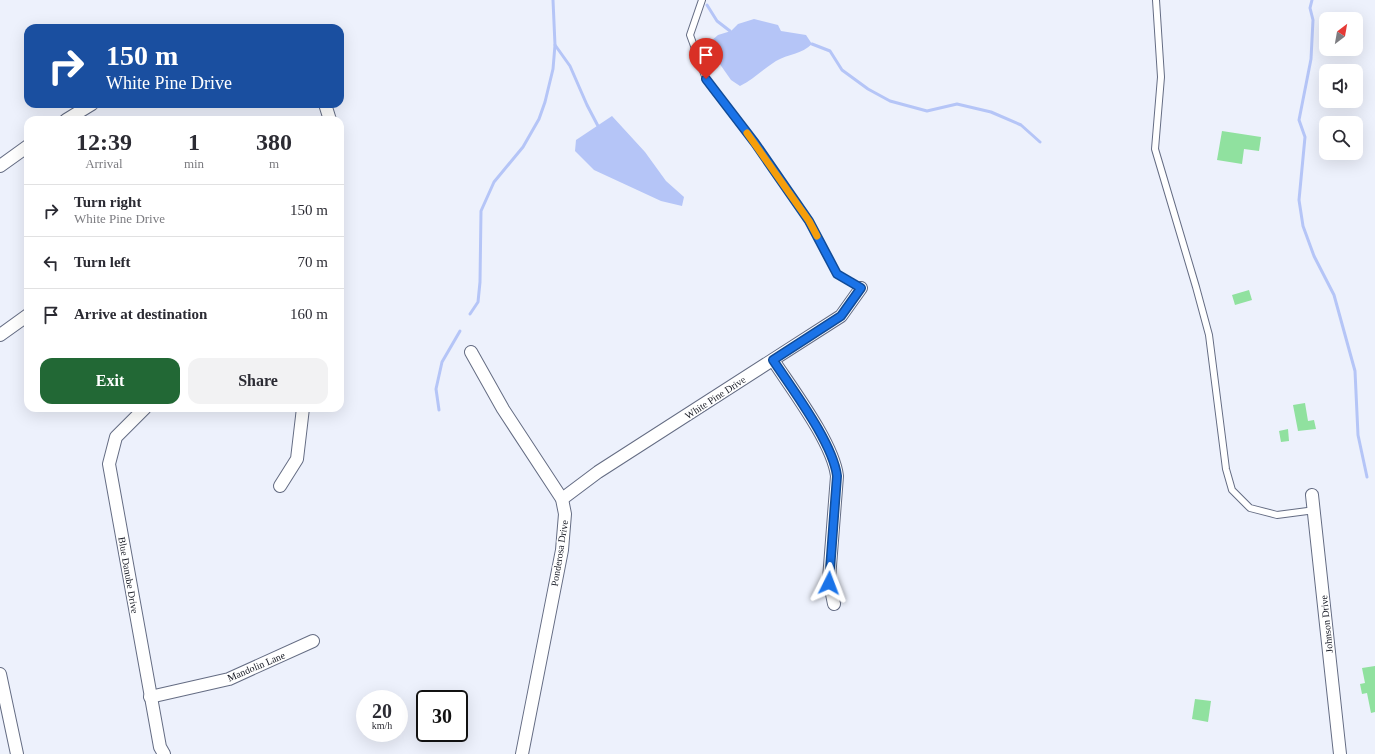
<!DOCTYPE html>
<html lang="en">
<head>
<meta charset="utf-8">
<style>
	body { margin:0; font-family:Georgia,serif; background:#f2f2f3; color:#2b2b33; height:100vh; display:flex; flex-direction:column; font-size:15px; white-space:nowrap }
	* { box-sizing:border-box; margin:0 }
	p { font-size:13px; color:#7c7c81 }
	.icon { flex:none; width:22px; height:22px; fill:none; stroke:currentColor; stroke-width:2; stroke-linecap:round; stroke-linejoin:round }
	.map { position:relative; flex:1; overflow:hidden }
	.sheet { position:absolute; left:24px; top:116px; width:320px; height:296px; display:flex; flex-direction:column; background:#fff; border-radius:12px; box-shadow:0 4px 16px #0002 }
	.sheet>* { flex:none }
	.top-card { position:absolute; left:24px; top:24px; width:320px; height:84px; border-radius:12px; box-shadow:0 4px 16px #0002; background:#1a4fa0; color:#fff; overflow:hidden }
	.needle { width:26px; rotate:31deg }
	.fabs { position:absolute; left:1319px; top:12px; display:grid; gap:8px }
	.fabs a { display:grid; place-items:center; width:44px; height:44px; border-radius:8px; background:#fff; box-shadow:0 4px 16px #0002; font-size:20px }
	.speed { position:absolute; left:356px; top:690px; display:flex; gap:8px; font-size:20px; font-weight:700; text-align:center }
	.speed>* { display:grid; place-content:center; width:52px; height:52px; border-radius:50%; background:#fff; box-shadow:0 4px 16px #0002; line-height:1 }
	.speed small { font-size:10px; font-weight:400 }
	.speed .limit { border:2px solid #111; border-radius:6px; background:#fff; color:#111 }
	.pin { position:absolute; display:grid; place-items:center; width:34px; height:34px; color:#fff; margin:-41px -17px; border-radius:50% 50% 50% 0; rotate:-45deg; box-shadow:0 0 4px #0007 }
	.pin .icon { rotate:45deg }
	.me { position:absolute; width:44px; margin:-22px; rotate:3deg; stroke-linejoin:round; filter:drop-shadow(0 0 3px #0008) }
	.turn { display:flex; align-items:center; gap:14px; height:84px; padding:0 16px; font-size:18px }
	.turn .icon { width:52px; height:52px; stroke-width:2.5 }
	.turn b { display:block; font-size:28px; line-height:34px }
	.eta { display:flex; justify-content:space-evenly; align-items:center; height:68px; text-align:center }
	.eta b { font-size:24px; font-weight:800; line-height:28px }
	.primary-button { display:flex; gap:8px; margin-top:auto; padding:8px 16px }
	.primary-button a { flex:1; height:46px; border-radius:12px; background:#226835; color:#fff; font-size:16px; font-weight:800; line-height:46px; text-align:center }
	.primary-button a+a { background:#f2f2f3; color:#2b2b33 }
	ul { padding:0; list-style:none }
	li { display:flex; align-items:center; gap:12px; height:52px; padding:0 16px; border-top:1px solid #e1e1e2 }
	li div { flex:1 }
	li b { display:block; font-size:15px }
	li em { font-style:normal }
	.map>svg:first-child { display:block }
	.water { fill:#b5c5f7 }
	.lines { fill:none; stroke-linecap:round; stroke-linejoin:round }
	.stream { stroke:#b5c5f7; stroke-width:3 }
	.building { fill:#90e19f }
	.lane-casing { stroke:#646c83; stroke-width:8 }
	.street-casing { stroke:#646c83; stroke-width:14 }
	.lane { stroke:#fff; stroke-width:6 }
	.street { stroke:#fff; stroke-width:12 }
	.route-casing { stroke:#114b97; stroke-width:10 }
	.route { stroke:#1a73e8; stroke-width:7 }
	.slow { stroke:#f59e0b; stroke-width:7 }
	.labels { text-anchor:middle; stroke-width:3; stroke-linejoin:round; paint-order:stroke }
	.street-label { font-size:10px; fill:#191c26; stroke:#fff }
</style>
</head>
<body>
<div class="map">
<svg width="1375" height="754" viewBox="0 0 1375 754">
	<rect width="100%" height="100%" fill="#edf1fc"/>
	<g class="water">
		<path d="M754 19 778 25 781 31 806 35 812 44C802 54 788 54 776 61 763 69 753 80 740 86L731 80 710 50 711 41 718 35 731 31 738 24Z"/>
		<path d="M612 116 645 152 666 181 684 197 682 206 661 201 594 170 575 151 576 140Z"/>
	</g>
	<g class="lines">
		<g class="stream">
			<path d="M1312 0 1310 8 1313 20 1311 59 1299 120 1305 137 1299 200 1303 226 1314 256 1334 295 1355 371 1358 435 1367 477"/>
			<path d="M707 5 717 21 730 31"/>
			<path d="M812 44 830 51 842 70 868 89 890 101 927 111 957 104 991 112 1021 125 1040 142"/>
			<path d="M555 45 570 66 587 105 598 126"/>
			<path d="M470 314 478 302 480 282 481 211 494 182 523 147 539 119 545 102 553 69 555 45 553 0"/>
			<path d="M439 410 436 389 442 362 460 331"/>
		</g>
	</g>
	<g class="building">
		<path d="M1222 131 1261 137 1259 151 1244 149 1242 164 1217 160Z"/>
		<path d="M1249 290 1252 300 1235 305 1232 295Z"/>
		<path d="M1305 403 1308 421 1314 420 1316 429 1298 431 1293 405Z"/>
		<path d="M1288 429 1289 441 1281 442 1279 431Z"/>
		<path d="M1375 666V712L1371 713 1367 693 1362 694 1360 684 1365 683 1362 668Z"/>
		<path d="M1195 699 1211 701 1208 722 1192 719Z"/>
	</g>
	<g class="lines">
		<defs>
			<g id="lane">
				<path d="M702 0 690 35 706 79 755 143 809 221 837 274 861 288"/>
				<path d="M1156 0 1161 77 1155 149 1196 287 1209 335 1226 469 1232 490 1250 508 1277 515 1315 510"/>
			</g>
			<g id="street">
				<path d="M325 104 330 120"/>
				<path d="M66 120 92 104"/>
				<path d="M0 166 28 146"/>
				<path d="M0 335 28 315"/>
				<path d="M471 352 503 409 562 499 565 514 562 550 522 754"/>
				<path d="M773 360C792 389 833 443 837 476L829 579 834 604"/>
				<path d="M145 408 116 437 109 464 160 747 164 754"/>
				<path d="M280 486 297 459 303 408"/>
				<path d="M1312 495 1340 754"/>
				<path d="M562 499 598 472 841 316 861 288"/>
				<path d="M0 674 17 754"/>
				<path d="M150 697 229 679 313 641"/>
			</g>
		</defs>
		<use href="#lane" class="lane-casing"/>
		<use href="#street" class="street-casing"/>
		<use href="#lane" class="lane"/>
		<use href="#street" class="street"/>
	</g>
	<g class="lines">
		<defs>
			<path id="route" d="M706 79 755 143 809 221 837 274 861 288 841 316 773 360C792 389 833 443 837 476L829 583"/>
		</defs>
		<use href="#route" class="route-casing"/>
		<use href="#route" class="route"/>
		<path class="slow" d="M747 133 809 221 817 236"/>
	</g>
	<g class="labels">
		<g class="street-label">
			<text transform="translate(715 397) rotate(-33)" y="4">White Pine Drive</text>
			<text transform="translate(559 553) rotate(-81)" y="4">Ponderosa Drive</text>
			<text transform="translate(129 575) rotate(80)" y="4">Blue Danube Drive</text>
			<text transform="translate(1326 624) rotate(-96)" y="4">Johnson Drive</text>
			<text transform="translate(256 666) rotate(-23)" y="4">Mandolin Lane</text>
		</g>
	</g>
</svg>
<div class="fabs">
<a><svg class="needle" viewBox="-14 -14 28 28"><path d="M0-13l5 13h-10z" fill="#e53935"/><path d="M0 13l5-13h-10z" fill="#7c7c81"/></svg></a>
<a><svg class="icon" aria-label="sound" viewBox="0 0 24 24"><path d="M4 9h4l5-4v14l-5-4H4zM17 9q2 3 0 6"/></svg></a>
<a><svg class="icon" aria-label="search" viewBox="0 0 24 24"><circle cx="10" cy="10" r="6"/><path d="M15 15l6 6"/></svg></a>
</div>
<div class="speed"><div>20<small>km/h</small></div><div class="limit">30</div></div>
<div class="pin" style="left:706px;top:79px;background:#d93025"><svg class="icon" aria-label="arrive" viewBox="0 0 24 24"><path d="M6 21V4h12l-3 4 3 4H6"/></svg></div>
<svg class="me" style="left:829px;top:583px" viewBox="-20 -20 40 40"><path d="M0-17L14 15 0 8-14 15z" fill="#1a73e8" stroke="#fff" stroke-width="4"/></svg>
<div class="top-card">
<div class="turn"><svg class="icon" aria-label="right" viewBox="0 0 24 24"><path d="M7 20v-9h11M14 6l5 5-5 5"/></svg><div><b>150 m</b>White Pine Drive</div></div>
</div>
<section class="sheet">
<div class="eta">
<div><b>12:39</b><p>Arrival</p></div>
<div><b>1</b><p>min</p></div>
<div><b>380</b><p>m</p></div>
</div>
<ul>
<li><svg class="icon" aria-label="right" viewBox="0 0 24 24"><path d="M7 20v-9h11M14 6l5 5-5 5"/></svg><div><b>Turn right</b><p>White Pine Drive</p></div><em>150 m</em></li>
<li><svg class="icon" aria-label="left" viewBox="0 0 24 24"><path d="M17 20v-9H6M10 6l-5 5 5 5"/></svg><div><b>Turn left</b></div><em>70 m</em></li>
<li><svg class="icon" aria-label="arrive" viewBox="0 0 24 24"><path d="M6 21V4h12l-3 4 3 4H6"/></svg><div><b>Arrive at destination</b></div><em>160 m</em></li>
</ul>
<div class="primary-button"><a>Exit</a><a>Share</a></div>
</section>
</div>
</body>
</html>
